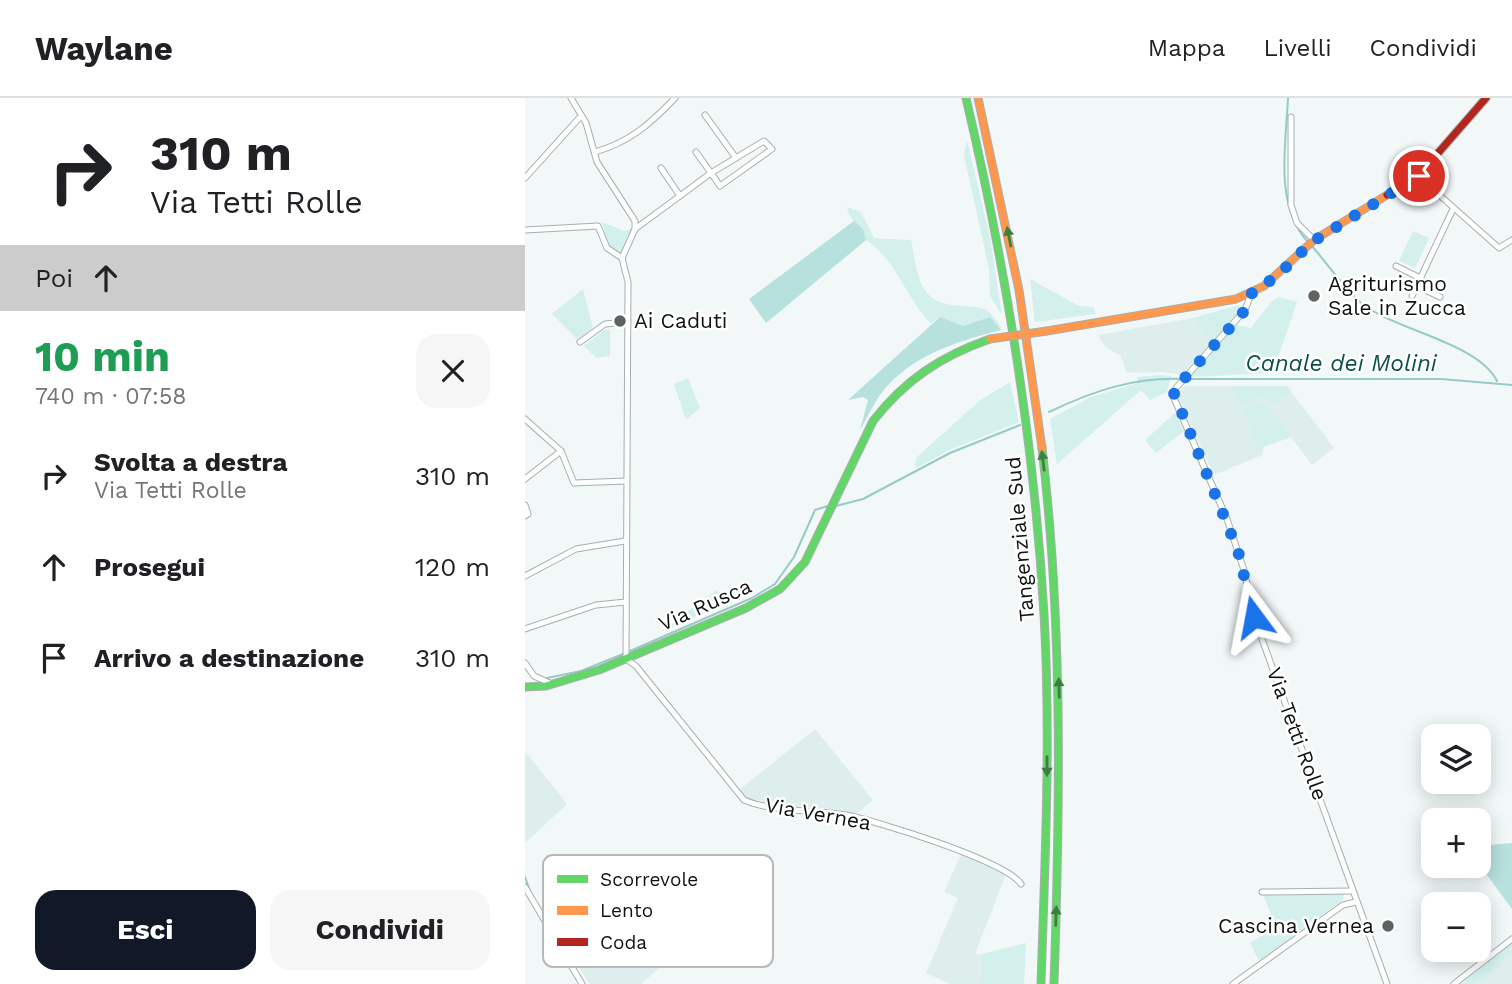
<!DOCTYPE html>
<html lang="it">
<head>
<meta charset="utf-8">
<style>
	body { margin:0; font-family:"Work Sans",sans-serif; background:#f6f6f6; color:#202124; height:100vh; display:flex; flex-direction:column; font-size:26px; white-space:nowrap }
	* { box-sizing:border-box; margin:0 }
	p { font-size:23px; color:#757577 }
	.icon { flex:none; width:38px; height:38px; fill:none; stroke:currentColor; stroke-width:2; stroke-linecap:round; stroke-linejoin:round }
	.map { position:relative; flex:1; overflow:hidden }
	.details { display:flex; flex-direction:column; background:#fff; width:525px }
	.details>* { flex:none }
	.guide { background:#fff; color:#202124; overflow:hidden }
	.fabs { position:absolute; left:896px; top:626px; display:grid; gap:14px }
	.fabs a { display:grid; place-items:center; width:70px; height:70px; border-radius:14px; background:#fff; box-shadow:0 4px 18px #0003; font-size:35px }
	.pin { position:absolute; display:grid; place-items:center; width:60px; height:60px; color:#fff; margin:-30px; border:4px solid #fff; border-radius:50%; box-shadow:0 2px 7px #0007 }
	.me { position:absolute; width:77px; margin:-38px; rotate:347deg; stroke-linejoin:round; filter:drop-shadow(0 0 5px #0008) }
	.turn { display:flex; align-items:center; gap:24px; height:147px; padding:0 35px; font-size:32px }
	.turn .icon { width:91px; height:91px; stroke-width:2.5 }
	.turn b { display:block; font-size:49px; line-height:60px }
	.then { display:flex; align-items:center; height:66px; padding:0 35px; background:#0003; gap:14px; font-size:26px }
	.round { display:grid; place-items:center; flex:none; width:74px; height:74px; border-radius:21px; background:#f6f6f6 }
	.summary { display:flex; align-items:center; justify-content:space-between; height:119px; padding:0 35px }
	h1 { font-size:42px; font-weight:700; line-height:52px; color:#1e9e55 }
	.primary-button { display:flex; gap:14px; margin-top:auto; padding:14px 35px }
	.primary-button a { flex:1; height:80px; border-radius:21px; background:#111827; color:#fff; font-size:28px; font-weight:700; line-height:80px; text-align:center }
	.primary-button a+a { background:#f6f6f6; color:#202124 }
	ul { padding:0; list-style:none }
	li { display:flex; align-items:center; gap:21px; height:91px; padding:0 35px }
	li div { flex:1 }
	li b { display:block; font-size:26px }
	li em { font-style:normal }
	header { display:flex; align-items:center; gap:42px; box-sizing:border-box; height:98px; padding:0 35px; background:#fff; border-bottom:2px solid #e0e0e0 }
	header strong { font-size:33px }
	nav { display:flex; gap:38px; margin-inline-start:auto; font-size:24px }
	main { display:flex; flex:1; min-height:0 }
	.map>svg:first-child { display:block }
	.built { fill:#deeeec }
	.green { fill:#d3f0ec }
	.forest { fill:#b6e1dd }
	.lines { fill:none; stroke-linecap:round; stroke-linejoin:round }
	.stream { stroke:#95cbc6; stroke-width:2 }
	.street-casing { stroke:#a9aeae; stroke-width:7 }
	.fast-casing { stroke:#a9aeae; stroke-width:9 }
	.slow-casing { stroke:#a9aeae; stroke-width:9 }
	.jam-casing { stroke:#a9aeae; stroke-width:9 }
	.street { stroke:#fdfefe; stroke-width:5 }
	.fast { stroke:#63d668; stroke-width:7 }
	.slow { stroke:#ff974d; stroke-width:7 }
	.jam { stroke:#b3261e; stroke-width:7 }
	.slow-bridge-casing { stroke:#a9aeae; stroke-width:9; stroke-linecap:butt }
	.slow-bridge { stroke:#ff974d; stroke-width:7 }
	.oneway { fill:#3d7e41 }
	.route { stroke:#1a73e8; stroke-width:12; stroke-dasharray:0 21.6 }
	.poi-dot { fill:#5e6362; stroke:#fff; stroke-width:2.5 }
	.labels { text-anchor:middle; stroke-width:5; stroke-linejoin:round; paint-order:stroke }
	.poi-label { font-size:21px; fill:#0e1312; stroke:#fff; text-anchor:start }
	.street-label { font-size:21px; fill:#0e1312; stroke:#fff }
	.water-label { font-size:23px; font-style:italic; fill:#0d504b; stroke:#fff }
	.key { fill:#fff; stroke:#b7b8b8; stroke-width:2 }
	.key-label { font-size:19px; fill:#0e1312 }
</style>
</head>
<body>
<header>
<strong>Waylane</strong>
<nav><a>Mappa</a><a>Livelli</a><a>Condividi</a></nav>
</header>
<main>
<section class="details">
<div class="guide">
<div class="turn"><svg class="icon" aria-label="right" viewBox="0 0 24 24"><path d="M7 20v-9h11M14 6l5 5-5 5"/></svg><div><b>310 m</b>Via Tetti Rolle</div></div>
<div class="then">Poi<svg class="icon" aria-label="ahead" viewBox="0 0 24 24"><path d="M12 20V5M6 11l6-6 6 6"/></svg></div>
</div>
<div class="summary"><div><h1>10 min</h1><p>740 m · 07:58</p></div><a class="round"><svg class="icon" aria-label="close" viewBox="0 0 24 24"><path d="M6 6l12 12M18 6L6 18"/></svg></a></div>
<ul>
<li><svg class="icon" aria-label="right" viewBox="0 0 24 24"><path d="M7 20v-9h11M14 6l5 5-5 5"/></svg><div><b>Svolta a destra</b><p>Via Tetti Rolle</p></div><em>310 m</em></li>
<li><svg class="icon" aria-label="ahead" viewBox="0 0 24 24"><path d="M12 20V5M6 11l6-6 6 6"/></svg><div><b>Prosegui</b></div><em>120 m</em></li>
<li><svg class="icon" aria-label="arrive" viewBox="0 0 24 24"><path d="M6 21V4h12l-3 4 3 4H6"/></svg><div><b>Arrivo a destinazione</b></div><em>310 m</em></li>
</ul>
<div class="primary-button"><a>Esci</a><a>Condividi</a></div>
</section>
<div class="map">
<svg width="987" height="886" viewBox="0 0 987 886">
	<rect width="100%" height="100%" fill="#f2f8f8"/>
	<g class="built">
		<path d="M668 220 686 245 656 277 638 274 602 275 595 257 580 249 573 237Z"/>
		<path d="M660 288H762L809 350 787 367 766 339 739 349 737 357 689 377 651 296Z"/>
		<path d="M290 631 348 702 331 716 224 701 214 692Z"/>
		<path d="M0 653 42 706 0 745Z"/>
		<path d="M436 756 481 776 450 856H457V882L447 886H425L401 875 433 800 419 794Z"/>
		<path d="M155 767 204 828 186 842 177 833 116 886H65L44 855Z"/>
		<path d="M987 858V886H950Z"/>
	</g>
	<g class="green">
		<path d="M442 42 465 139 477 217 465 198 464 171 439 57Z"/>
		<path d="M322 109 336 114 349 140 386 142C390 159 391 183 403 196 417 211 439 206 456 210 465 212 471 222 476 229V232L465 219 438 228 415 219 406 225C380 200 372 162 341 142 337 129 324 123 322 109Z"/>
		<path d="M77 124 99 133 107 130 95 156 84 149Z"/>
		<path d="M888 133 904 140 890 170 874 163Z"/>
		<path d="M505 181 554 208 568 209 571 216 510 224Z"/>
		<path d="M58 191 68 230 52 241 27 216Z"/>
		<path d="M754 199 772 204 748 275 666 279 711 227 726 230 747 203Z"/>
		<path d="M714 207 716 212 686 245 668 220Z"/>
		<path d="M85 231V258L71 260 59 248 79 232Z"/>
		<path d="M636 277 646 278 642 294 625 302 616 292 532 366 525 321 566 299 613 285 612 279Z"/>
		<path d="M163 280 175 310 161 322 149 286Z"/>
		<path d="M485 284 494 324 424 352 390 371 391 360 454 303Z"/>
		<path d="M708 288H762L767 293 749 306 737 299 715 308Z"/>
		<path d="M735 304 744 309 766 339 733 350 717 311Z"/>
		<path d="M650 315 659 333 631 355 620 342Z"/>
		<path d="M192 492 200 506 135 534Z"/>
		<path d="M738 796H819L818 802 734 863 725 845 751 829Z"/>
		<path d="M501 845 499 886H447L457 882V856Z"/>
		<path d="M987 845V858L950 886H936Z"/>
	</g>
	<g class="forest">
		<path d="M329 123 338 131 341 142 241 225 224 201Z"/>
		<path d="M415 219 438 228 465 219 476 232C435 243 395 254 364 286 352 298 344 317 335 332L343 302 338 299 323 302Z"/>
		<path d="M987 745V811L954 766V748Z"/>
	</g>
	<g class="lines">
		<g class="stream">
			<path d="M763 0C761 47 749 105 782 143"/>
			<path d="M786 147C802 165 818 189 836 205 869 232 954 245 972 283"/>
			<path d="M663 281H916L987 287"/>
			<path d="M524 314C568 293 608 279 658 281"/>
			<path d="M311 408 338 401 425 355 495 327"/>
			<path d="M105 553 227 500 250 486 269 459 290 412 306 407"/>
			<path d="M22 580 56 573 98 556"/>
			<path d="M0 779 5 793"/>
		</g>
		<defs>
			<g id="street">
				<path d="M46 0 61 25 72 64 110 123V131L97 160 103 184 101 561 111 568 219 702C246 714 291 712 321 717 352 723 481 763 496 786"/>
				<path d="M180 17 211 60"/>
				<path d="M766 19V107L772 125 789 142"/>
				<path d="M239 43 247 51 195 88 186 75Z"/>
				<path d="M70 54C105 44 125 26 150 0"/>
				<path d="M136 70 155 98"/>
				<path d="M893 78 974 150 987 142"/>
				<path d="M0 80 56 18"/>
				<path d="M110 131 186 75 171 54"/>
				<path d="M0 132 73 128 82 150 97 160"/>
				<path d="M871 168 895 180"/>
				<path d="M892 188 915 199"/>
				<path d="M726 196 720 212 651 290 648 298 702 421 719 472 729 519 862 886"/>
				<path d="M887 198 928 111"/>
				<path d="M55 244 80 226 103 224"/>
				<path d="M0 321 36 353 49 385 101 383"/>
				<path d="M0 381 36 353"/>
				<path d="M0 407 3 416 0 418"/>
				<path d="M0 478 51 451 100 443"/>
				<path d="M0 531 71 507 101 504"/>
				<path d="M0 565 9 578 27 586"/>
				<path d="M0 789 57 886"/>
				<path d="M737 794 826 793"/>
				<path d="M708 886 818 807 831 804"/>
				<path d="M929 886 987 841"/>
			</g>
			<g id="fast">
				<path d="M441 0C481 170 509 342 519 516 526 639 520 763 516 886"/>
				<path d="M517 350C538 528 535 707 529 886"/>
				<path d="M0 589 21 588 74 572 221 510 255 491 280 464 348 323C380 282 416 258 465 241"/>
			</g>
			<g id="slow">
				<path d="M453 0 494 192 517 350"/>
				<path d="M522 233 711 201 739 188 789 142 862 97"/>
			</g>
			<path id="jam" d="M862 97 893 78 961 0"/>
		</defs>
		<use href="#street" class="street-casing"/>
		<use href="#fast" class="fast-casing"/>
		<use href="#slow" class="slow-casing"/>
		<use href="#jam" class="jam-casing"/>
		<use href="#street" class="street"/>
		<use href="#fast" class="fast"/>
		<use href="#slow" class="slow"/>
		<use href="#jam" class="jam"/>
		<defs>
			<path id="slow-bridge" d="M465 241 522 233"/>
		</defs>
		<use href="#slow-bridge" class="slow-bridge-casing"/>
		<use href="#slow-bridge" class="slow-bridge"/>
	</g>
	<defs><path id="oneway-solid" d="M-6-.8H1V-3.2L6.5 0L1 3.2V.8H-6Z" transform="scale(1.75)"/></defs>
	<g class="oneway">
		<use href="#oneway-solid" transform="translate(484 139) rotate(-101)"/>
		<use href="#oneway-solid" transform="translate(518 363) rotate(-97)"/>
		<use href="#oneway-solid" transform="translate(534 590) rotate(-92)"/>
		<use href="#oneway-solid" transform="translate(522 668) rotate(90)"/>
		<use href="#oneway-solid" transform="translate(531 818) rotate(-88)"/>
	</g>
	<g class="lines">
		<path class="route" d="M729 519 713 453 648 293 711 223 720 212 726 196 753 177 787 144 894 78"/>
	</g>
	<g class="poi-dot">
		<circle cx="789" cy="198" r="7"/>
		<circle cx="95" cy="223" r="7"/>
		<circle cx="863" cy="828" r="7"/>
	</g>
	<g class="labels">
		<g class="poi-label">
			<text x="803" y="193">Agriturismo<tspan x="803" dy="24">Sale in Zucca</tspan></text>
			<text x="109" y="230">Ai Caduti</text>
			<text x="849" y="835" text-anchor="end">Cascina Vernea</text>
		</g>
		<g class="street-label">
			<text transform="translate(495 441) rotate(-95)" y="7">Tangenziale Sud</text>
			<text transform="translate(180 507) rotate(-24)" y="7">Via Rusca</text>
			<text transform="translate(772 636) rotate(70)" y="7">Via Tetti Rolle</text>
			<text transform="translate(293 716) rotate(10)" y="7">Via Vernea</text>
		</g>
		<g class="water-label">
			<text x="816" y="273">Canale dei Molini</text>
		</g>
	</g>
	<rect x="18" y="757" width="230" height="112" rx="10" class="key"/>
	<rect x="32" y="777" width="31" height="8" fill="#63d668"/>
	<rect x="32" y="808" width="31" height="9" fill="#ff974d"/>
	<rect x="32" y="840" width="31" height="8" fill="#b3261e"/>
	<g class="key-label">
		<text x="75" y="788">Scorrevole</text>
		<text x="75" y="819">Lento</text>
		<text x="75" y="851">Coda</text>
	</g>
</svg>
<div class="fabs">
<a><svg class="icon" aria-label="layers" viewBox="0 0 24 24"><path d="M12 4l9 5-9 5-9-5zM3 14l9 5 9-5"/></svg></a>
<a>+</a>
<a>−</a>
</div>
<div class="pin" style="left:894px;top:78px;background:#d93025"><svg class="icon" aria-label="arrive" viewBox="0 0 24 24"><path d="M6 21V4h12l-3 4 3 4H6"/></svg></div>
<svg class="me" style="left:729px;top:519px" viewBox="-20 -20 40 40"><path d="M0-17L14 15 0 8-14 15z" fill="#1a73e8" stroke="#fff" stroke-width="4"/></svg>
</div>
</main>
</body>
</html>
